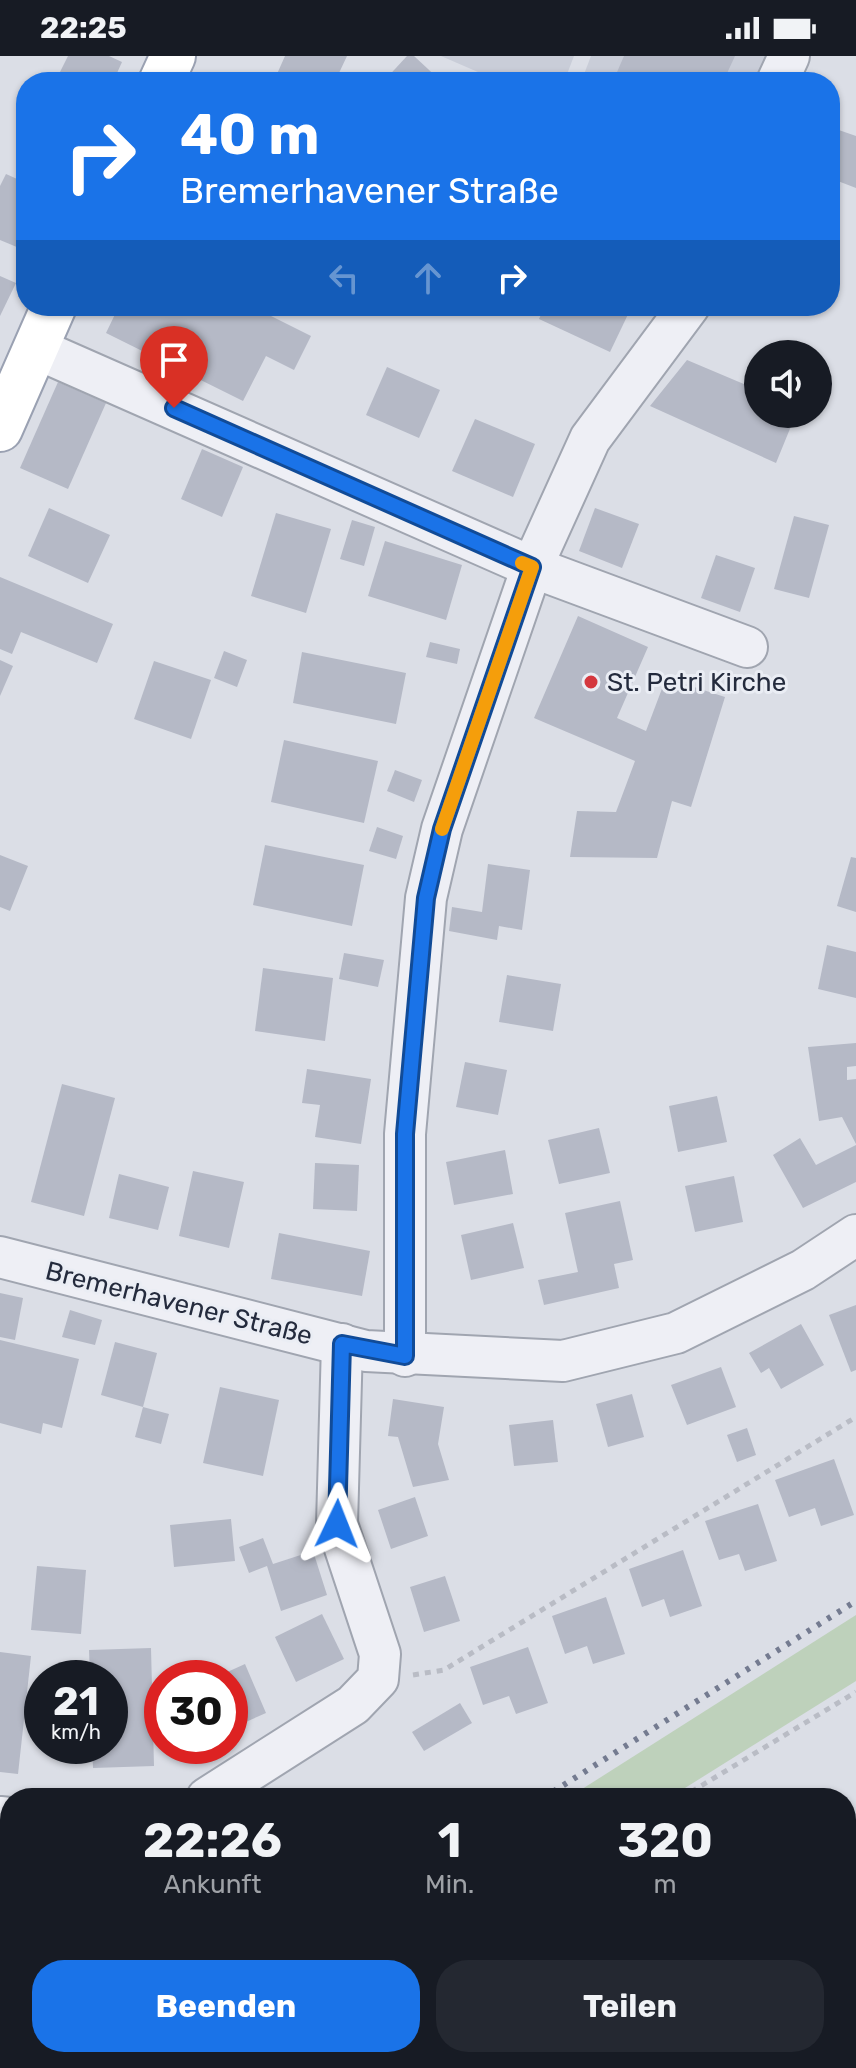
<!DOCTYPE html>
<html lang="de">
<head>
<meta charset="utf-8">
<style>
	body { margin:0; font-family:Rubik,sans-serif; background:#242831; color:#f1f3f6; height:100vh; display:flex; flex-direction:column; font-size:30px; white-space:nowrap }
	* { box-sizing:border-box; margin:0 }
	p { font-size:26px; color:#9ea1a6 }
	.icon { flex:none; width:44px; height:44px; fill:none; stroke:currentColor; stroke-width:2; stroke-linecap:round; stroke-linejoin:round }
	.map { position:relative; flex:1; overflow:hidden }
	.side { position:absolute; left:0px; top:1732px; width:856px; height:280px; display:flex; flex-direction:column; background:#171b24; border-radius:32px 32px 0 0; box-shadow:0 2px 6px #0004 }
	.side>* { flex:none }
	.banner { position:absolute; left:16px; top:16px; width:824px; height:244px; border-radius:32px; box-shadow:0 2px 6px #0004; background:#1a73e8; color:#fff; overflow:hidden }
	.controls { position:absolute; left:744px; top:284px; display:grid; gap:16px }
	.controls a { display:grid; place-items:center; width:88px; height:88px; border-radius:50%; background:#171b24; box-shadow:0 2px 6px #0004; font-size:40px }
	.speed { position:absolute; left:24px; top:1604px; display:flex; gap:16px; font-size:40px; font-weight:700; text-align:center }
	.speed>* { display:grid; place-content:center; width:104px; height:104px; border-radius:50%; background:#171b24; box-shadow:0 2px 6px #0004; line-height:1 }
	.speed small { font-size:20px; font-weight:400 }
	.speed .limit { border:12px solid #d22; background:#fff; color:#111 }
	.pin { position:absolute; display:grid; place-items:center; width:68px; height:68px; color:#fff; margin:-82px -34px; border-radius:50% 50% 50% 0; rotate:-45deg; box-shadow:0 0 8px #0007 }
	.pin .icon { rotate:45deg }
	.me { position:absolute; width:88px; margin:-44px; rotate:2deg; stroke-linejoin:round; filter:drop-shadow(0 0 6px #0008) }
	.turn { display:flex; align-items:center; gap:28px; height:168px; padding:0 32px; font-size:36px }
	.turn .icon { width:104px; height:104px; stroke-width:2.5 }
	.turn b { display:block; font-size:56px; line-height:68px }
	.lanes { display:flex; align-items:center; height:76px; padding:0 32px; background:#0003; justify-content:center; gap:40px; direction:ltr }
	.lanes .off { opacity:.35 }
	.eta { display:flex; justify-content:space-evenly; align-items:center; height:136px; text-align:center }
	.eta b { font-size:48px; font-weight:700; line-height:56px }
	.cta { display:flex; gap:16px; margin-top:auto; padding:16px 32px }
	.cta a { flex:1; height:92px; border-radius:32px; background:#1a73e8; color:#fff; font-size:32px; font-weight:700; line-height:92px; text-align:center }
	.cta a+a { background:#242831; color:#f1f3f6 }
	.status { display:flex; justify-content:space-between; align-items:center; height:56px; padding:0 40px; background:#171b24; direction:ltr }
	.status svg { height:22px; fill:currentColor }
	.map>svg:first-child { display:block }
	.built { fill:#c9cdd8 }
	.green { fill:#bed1bb }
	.building { fill:#b5b9c6 }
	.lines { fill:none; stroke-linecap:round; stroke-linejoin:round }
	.minor-casing { stroke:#a0a5b0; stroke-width:44 }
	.major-casing { stroke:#9aa1b2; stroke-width:48 }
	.path { stroke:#b9bcc5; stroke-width:5; stroke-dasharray:6 6; stroke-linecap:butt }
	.minor { stroke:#eeeff5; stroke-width:40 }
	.major { stroke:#fff; stroke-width:44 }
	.rail { stroke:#747b90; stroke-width:6; stroke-dasharray:4 8; stroke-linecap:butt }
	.route-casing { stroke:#114b97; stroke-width:20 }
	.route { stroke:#1a73e8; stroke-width:14 }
	.slow { stroke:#f59e0b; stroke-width:14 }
	.poi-dot { fill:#d4373e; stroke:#eaedf4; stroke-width:3 }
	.labels { text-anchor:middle; stroke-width:6; stroke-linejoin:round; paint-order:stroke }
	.poi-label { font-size:26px; fill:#242b3d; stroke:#eaedf4; text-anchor:start }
	.street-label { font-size:26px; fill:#242b3d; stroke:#eaedf4 }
</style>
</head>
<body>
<div class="status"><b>22:25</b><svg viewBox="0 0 49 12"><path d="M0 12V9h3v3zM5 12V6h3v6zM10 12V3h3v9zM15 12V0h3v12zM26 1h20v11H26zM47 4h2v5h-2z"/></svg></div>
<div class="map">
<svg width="856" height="2012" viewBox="0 0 856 2012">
	<rect width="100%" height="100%" fill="#dbdee6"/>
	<g class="built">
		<path d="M441 0H574L564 26H501Z"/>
		<path d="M591 0H767L757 26H581Z"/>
	</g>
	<g class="green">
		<path d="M856 1559V1625L669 1742H568Z"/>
		<path d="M158 2002H261L246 2012H142Z"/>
	</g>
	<g class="building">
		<path d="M68 0H109L122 6 113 26H55Z"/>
		<path d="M285 0H347L339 17 356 26H292L277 18Z"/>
		<path d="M407 0H414L442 26H383Z"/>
		<path d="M624 0H735L723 26H620L614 23Z"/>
		<path d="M833 72 856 80V132L830 122Z"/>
		<path d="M6 118 26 127 24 194 0 184V130Z"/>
		<path d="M0 220 16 227 0 260Z"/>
		<path d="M119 250H191L207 258 211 250H251L311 280 294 314 266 300 243 345 106 277Z"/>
		<path d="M545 250H632L610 296 539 263Z"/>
		<path d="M687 304 758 334V358H796L776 407 650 350Z"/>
		<path d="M387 311 440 334 419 382 366 359Z"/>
		<path d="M58 326 106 347 68 433 20 412Z"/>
		<path d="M475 363 535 388 513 441 452 415Z"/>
		<path d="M202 393 243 411 222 461 181 443Z"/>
		<path d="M49 452 110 479 88 527 28 500Z"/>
		<path d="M595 452 639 468 622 512 579 495Z"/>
		<path d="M276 457 331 473 306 557 251 540Z"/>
		<path d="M794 460 829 469 809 542 774 533Z"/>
		<path d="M352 464 375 471 364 510 340 503Z"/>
		<path d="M385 485 462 509 446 564 368 540Z"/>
		<path d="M716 499 755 512 740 556 701 542Z"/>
		<path d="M0 521 113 568 97 607 21 576 12 598 0 593Z"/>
		<path d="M578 560 648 591 617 662 646 675 666 622 725 641 691 751 672 745 657 802 570 801 577 755 616 756 635 705 534 662Z"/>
		<path d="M430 586 460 593 457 608 426 601Z"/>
		<path d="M224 595 247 604 237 631 214 622Z"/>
		<path d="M302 596 406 617 396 668 293 647Z"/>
		<path d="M0 604 13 610 0 640Z"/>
		<path d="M154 605 211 624 191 683 134 663Z"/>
		<path d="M284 684 378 705 364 767 271 746Z"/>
		<path d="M395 714 422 724 414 746 387 735Z"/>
		<path d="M377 771 403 780 396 803 369 795Z"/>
		<path d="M265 789 364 809 352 870 253 849Z"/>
		<path d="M0 799 28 810 10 855 0 851Z"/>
		<path d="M851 801 856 802V856L837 850Z"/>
		<path d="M488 808 530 814 522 874 499 870 497 884 449 875 452 851 482 856Z"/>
		<path d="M827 889 856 896V942L818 933Z"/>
		<path d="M344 897 384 904 378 931 339 923Z"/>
		<path d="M263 912 333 922 325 985 255 975Z"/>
		<path d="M507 919 561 928 553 975 499 966Z"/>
		<path d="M856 987V1010L847 1011V1024L856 1023V1088L842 1061 819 1065 808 991Z"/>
		<path d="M465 1006 507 1014 498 1059 456 1051Z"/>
		<path d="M307 1013 371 1023 361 1088 315 1081 320 1049 302 1047Z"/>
		<path d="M62 1028 115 1042 84 1160 31 1146Z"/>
		<path d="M717 1040 727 1086 678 1096 669 1050Z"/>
		<path d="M599 1072 610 1117 559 1128 548 1084Z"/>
		<path d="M800 1082 816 1109 856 1089V1126L803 1152 773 1099Z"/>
		<path d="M505 1094 513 1138 454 1149 446 1106Z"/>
		<path d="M315 1107 359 1109 357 1155 313 1153Z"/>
		<path d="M193 1115 244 1126 229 1192 179 1180Z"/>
		<path d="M119 1118 169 1131 158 1174 109 1162Z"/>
		<path d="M734 1120 743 1166 695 1176 685 1130Z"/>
		<path d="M620 1145 633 1204 614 1208 619 1232 544 1249 538 1224 578 1216 565 1157Z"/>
		<path d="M513 1167 524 1212 471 1224 461 1179Z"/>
		<path d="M279 1177 370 1195 362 1240 271 1223Z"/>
		<path d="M0 1237 23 1242 15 1284 0 1281Z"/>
		<path d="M856 1249V1314L851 1316 829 1259Z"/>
		<path d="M70 1254 102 1264 95 1289 62 1281Z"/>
		<path d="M801 1268 824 1309 781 1333 769 1312 761 1317 749 1297Z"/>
		<path d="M0 1284 79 1303 62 1372 43 1367 41 1378 0 1367Z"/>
		<path d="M115 1286 157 1297 143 1351 101 1339Z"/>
		<path d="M721 1311 736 1351 687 1369 671 1329Z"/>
		<path d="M220 1331 279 1344 263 1420 203 1407Z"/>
		<path d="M632 1338 644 1381 608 1391 596 1348Z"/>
		<path d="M393 1343 444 1351 438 1388 449 1424 413 1431 398 1381 388 1380Z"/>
		<path d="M143 1351 169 1358 161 1388 135 1381Z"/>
		<path d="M553 1364 558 1406 514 1410 509 1369Z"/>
		<path d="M747 1372 756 1399 737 1406 727 1379Z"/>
		<path d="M834 1403 854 1459 821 1470 815 1452 789 1461 775 1424Z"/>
		<path d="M415 1441 428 1480 391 1493 378 1454Z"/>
		<path d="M758 1448 777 1505 745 1515 739 1498 719 1504 705 1465Z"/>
		<path d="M231 1463 235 1505 174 1511 170 1469Z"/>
		<path d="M263 1482 273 1508 313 1495 327 1539 281 1555 267 1510 249 1517 239 1491Z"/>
		<path d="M683 1494 702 1550 670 1561 664 1543 642 1551 629 1513Z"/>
		<path d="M37 1510 86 1514 81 1578 31 1574Z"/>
		<path d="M445 1520 460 1565 424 1576 410 1531Z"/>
		<path d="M606 1541 625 1598 593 1608 587 1590 565 1598 552 1560Z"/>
		<path d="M322 1558 344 1603 296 1626 275 1581Z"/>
		<path d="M528 1591 548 1647 516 1658 509 1640 483 1649 470 1611Z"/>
		<path d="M151 1592 154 1710 93 1712 92 1690H110V1622H90L89 1594Z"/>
		<path d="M0 1596 31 1600 18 1718 0 1716Z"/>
		<path d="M245 1608 266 1657 230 1673V1622H214Z"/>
		<path d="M460 1647 472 1667 424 1695 412 1676Z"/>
		<path d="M0 1796 10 1797V1848L0 1847Z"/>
		<path d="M10 1909V1970L0 1976V1915Z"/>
	</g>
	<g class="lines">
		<defs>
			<g id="minor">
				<path d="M777 26 789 0"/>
				<path d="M35 292 532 511 747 591"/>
				<path d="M0 1201 366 1295 563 1305 676 1277 803 1214 856 1179"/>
				<path d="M405 1300V1078L426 842 442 773 532 511 590 383 689 250"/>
				<path d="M207 1742 353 1649 378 1623 380 1598 337 1468 342 1288"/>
				<path d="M0 1761 10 1762"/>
			</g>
			<g id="major">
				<path d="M161 26 173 0"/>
				<path d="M0 373 54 250"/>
			</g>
		</defs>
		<use href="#minor" class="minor-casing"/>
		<use href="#major" class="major-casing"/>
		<g class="path">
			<path d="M413 1619 444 1614 856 1361"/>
			<path d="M681 1742 856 1636"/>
			<path d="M0 1908 10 1902"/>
			<path d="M525 2002 538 2012"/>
			<path d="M260 2012 275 2002"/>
		</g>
		<use href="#minor" class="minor"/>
		<use href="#major" class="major"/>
		<g class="rail">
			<path d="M543 1742 856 1545"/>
			<path d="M116 2012 132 2002"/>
		</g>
	</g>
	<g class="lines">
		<defs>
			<path id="route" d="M174 352 532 511 442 773 426 842 405 1078V1300L342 1288 337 1468"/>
		</defs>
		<use href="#route" class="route-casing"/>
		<use href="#route" class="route"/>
		<path class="slow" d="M442 773 532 511 522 507"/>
	</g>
	<circle class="poi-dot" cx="591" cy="626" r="8"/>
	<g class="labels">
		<g class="poi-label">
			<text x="607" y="635">St. Petri Kirche</text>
		</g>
		<g class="street-label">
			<text transform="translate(179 1247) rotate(14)" y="9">Bremerhavener Straße</text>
		</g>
	</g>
</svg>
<div class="controls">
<a><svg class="icon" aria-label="sound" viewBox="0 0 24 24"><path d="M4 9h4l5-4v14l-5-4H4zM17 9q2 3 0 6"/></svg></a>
</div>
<div class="speed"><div>21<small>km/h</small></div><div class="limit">30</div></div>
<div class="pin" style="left:174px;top:352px;background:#d93025"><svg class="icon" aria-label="arrive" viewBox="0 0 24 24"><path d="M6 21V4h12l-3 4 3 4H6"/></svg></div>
<svg class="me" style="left:337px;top:1468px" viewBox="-20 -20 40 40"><path d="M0-17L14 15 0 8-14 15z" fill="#1a73e8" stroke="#fff" stroke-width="4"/></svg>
<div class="banner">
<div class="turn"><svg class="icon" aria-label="right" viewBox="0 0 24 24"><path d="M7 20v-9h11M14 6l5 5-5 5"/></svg><div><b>40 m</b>Bremerhavener Straße</div></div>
<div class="lanes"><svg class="icon off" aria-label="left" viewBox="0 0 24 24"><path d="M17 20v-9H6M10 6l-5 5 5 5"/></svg><svg class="icon off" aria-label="ahead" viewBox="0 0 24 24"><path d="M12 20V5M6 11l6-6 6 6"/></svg><svg class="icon" aria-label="right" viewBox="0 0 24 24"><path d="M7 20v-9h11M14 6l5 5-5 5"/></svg></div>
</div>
<section class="side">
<div class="eta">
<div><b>22:26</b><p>Ankunft</p></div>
<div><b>1</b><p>Min.</p></div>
<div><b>320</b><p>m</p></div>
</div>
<div class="cta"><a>Beenden</a><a>Teilen</a></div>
</section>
</div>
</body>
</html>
